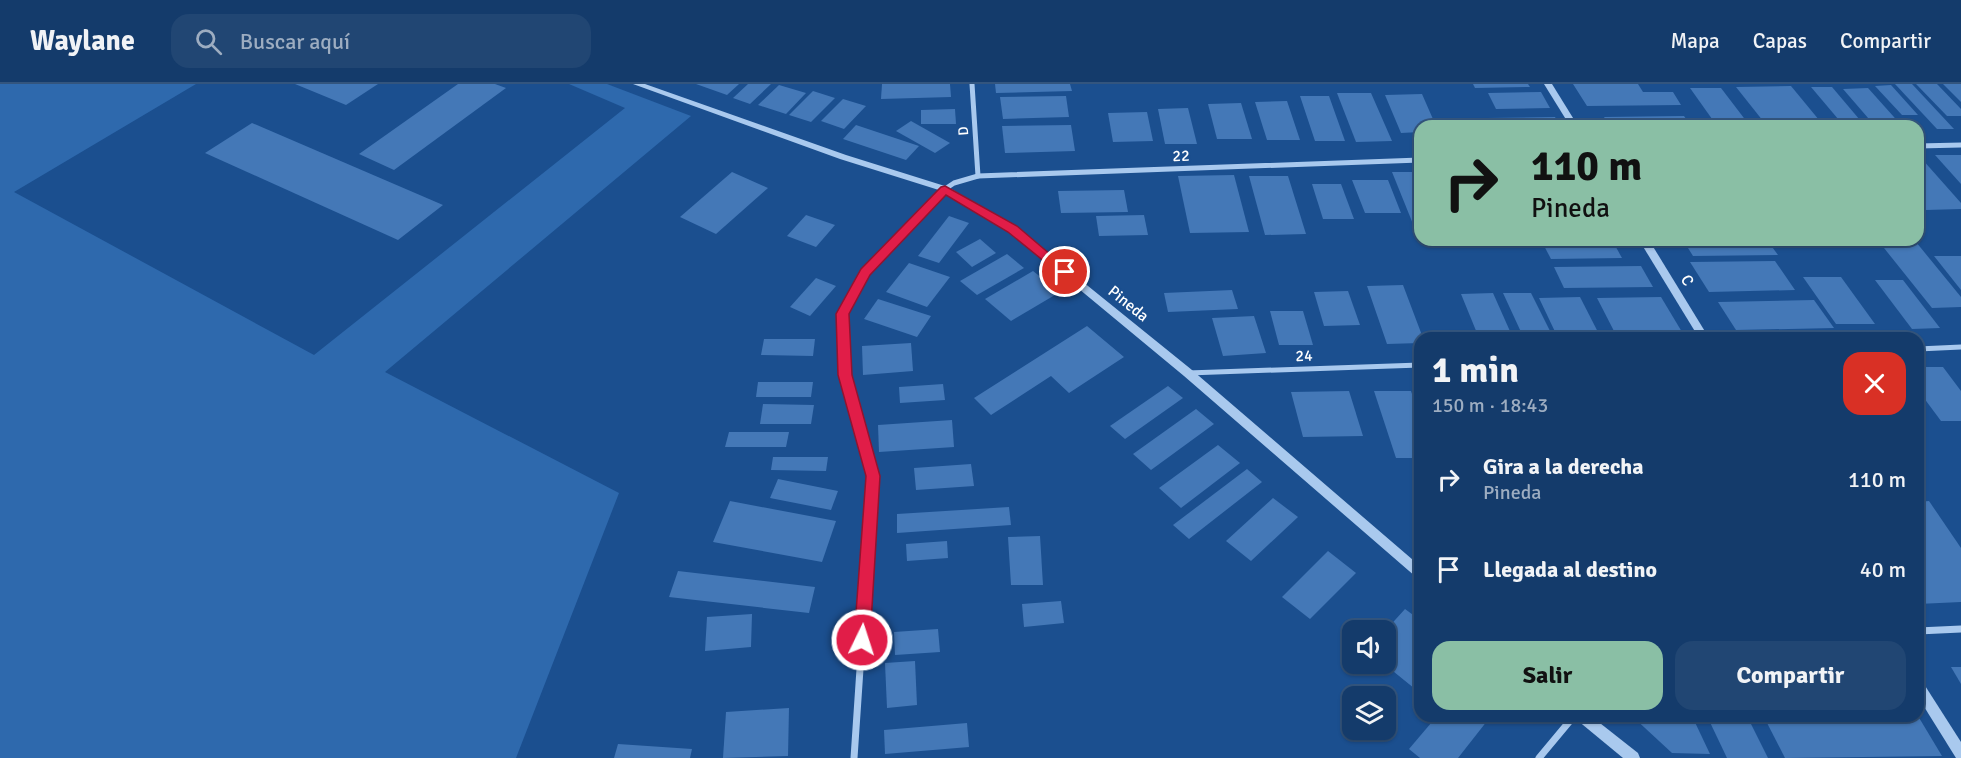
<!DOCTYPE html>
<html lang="es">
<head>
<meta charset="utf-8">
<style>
	body { margin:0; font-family:Signika,sans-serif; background:#214673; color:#f1f3f6; height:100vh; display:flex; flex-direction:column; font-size:22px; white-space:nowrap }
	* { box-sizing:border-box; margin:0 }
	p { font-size:20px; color:#9dadc1 }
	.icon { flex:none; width:33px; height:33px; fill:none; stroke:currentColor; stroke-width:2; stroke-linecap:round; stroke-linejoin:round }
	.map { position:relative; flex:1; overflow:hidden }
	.details { position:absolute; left:1414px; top:248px; width:510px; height:390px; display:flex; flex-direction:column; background:#143b6b; border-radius:18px; box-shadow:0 2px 4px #0004,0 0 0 2px #33557e }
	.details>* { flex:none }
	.top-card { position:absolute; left:1414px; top:36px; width:510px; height:126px; border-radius:18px; box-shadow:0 2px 4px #0004,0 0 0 2px #33557e; background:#8abfa5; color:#111; overflow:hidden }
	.controls { position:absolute; left:1342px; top:536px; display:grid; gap:12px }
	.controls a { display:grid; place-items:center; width:54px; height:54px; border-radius:12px; background:#143b6b; box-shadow:0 2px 4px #0004,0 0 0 2px #33557e; font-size:30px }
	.pin { position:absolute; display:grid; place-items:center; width:51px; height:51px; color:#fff; margin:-26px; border:3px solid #fff; border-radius:50%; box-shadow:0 2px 6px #0007 }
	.me { position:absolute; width:66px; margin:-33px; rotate:4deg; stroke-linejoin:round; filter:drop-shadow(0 0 4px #0008) }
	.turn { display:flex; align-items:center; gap:21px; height:126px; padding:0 18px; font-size:27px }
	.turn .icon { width:78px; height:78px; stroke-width:2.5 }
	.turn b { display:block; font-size:42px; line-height:51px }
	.round { display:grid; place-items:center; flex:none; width:63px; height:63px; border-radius:18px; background:#214673 }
	.summary { display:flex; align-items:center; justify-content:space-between; height:102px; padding:0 18px }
	h1 { font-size:36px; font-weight:700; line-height:45px }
	.action { display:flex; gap:12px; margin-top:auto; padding:12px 18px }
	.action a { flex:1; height:69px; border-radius:18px; background:#8abfa5; color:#111; font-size:24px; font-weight:700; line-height:69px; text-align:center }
	.action a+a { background:#214673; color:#f1f3f6 }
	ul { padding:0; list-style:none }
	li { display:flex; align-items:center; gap:18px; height:90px; padding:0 18px }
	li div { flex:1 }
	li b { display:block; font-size:22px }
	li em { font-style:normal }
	header { display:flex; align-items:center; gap:36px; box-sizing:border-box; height:84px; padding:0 30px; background:#143b6b; border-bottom:2px solid #33557e }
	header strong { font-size:28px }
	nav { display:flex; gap:33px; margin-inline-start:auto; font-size:21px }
	.search { width:420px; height:54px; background:#214673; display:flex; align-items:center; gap:15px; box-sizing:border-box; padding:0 21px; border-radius:18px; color:#9dadc1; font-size:22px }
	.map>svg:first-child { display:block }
	.green { fill:#2e69ad }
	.building { fill:#4478b7 }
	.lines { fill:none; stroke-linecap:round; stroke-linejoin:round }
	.minor-far1 { stroke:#a9c9ee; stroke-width:5 }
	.minor { stroke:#a9c9ee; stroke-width:7 }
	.tertiary { fill:#a9c9ee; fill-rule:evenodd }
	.route { fill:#e11d48; stroke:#92132f; stroke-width:1.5 }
	.labels { text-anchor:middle; stroke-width:4.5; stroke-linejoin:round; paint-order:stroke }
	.far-street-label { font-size:14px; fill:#fff; stroke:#1b4f8f }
	.street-label { font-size:16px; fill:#fff; stroke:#1b4f8f }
</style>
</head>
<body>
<header>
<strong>Waylane</strong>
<div class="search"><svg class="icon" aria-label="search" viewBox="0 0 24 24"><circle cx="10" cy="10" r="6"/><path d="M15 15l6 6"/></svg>Buscar aquí</div>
<nav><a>Mapa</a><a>Capas</a><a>Compartir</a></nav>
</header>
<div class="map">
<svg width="1961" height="674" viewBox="0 0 1961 674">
	<rect width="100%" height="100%" fill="#1b4f8f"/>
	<path class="green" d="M0 0H196L14 108 314 271 625 24 569 0H607L691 32 385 288 619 409 516 674H0Z"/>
	<g class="building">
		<path d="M295 0H378L346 21Z"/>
		<path d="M458 0H495L506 4 394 86 359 70Z"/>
		<path d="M696 0H739L727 11Z"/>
		<path d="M748 0H771L750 20 733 14Z"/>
		<path d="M882 0H950L951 13 881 15Z"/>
		<path d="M995 0H1070L1072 7 996 9Z"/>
		<path d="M1473 0H1528L1530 3 1475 4Z"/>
		<path d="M1573 0H1638L1643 8H1673L1681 21 1587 22Z"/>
		<path d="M1895 0H1912L1954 45H1937Z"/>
		<path d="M1916 0H1937L1961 25V32H1947Z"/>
		<path d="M1943 0H1961V18Z"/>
		<path d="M779 1 806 9 786 30 758 21Z"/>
		<path d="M1891 1 1918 31H1902L1875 2Z"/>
		<path d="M1791 2 1824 42H1767L1736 3Z"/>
		<path d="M1811 3H1832L1865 42H1844Z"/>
		<path d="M1690 4H1721L1750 42H1717Z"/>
		<path d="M1868 4 1902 42H1875L1843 5Z"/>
		<path d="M813 7 835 14 811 38 789 31Z"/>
		<path d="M1541 8 1550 24 1496 25 1488 9Z"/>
		<path d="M1337 9H1371L1392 57 1356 58Z"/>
		<path d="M1422 10 1436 42H1420V48L1401 49 1385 11Z"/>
		<path d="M1066 12 1069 33 1003 35 1000 13Z"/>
		<path d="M1300 12H1329L1345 57H1315Z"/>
		<path d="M843 15 866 22 844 45 821 37Z"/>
		<path d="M1287 17 1300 56H1267L1255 18Z"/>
		<path d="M1241 19 1252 55H1217L1208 20Z"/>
		<path d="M1188 24 1197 60H1165L1158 25Z"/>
		<path d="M955 25 956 40H921V26Z"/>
		<path d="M1147 28 1153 57 1113 58 1108 29Z"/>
		<path d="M1684 32 1691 42H1610L1604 33Z"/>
		<path d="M1555 33 1560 42H1491L1487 34Z"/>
		<path d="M911 37 950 59 935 69 896 47Z"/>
		<path d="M252 39 443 121 398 156 205 69Z"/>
		<path d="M856 41 919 62 906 76 843 55Z"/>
		<path d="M1071 41 1075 67 1005 69 1002 42Z"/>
		<path d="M1935 71H1961V100Z"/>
		<path d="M1918 75H1922L1961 119V125L1926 126 1918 117Z"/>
		<path d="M732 88 768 104 716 150 680 133Z"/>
		<path d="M1392 88H1420V145H1415Z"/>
		<path d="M1234 91 1249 148 1190 149 1178 92Z"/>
		<path d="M1249 92H1288L1306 150 1265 151Z"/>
		<path d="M1352 96H1388L1401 129H1365Z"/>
		<path d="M1312 100H1341L1354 135H1323Z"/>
		<path d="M1124 106 1128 128 1061 129 1058 107Z"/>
		<path d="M806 131 835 141 816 163 787 152Z"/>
		<path d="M1144 131 1148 151 1099 152 1096 132Z"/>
		<path d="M949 132 969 139 939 179 918 172Z"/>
		<path d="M980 155 996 169 972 183 956 168Z"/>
		<path d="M1541 156H1612L1622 174 1551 175Z"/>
		<path d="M1683 156H1767L1778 171 1693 172Z"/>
		<path d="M1916 158 1961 213V223L1932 224 1880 159Z"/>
		<path d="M1007 170 1024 184 977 211 960 197Z"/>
		<path d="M1934 172H1961V206Z"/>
		<path d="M1775 177 1795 206 1709 208 1690 178Z"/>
		<path d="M909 179 950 193 927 223 886 208Z"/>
		<path d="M1641 182 1653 203 1564 204 1554 183Z"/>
		<path d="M1033 187 1060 208 1011 237 985 215Z"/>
		<path d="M1803 193H1841L1875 240H1836Z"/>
		<path d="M816 194 836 202 810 232 790 223Z"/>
		<path d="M1875 196H1903L1940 244 1912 245Z"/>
		<path d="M1403 201 1423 254H1420V259L1387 260 1367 202Z"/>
		<path d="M1232 206 1238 225 1168 228 1164 209Z"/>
		<path d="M1348 207 1360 241 1324 242 1314 208Z"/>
		<path d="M1493 209 1513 254H1479L1461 210Z"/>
		<path d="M1503 209H1531L1550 247 1521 248Z"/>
		<path d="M1580 213 1601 254H1558L1539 214Z"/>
		<path d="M1661 213 1682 248 1615 249 1597 214Z"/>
		<path d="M878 215 931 232 917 253 864 235Z"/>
		<path d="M1814 216 1834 244 1736 246 1718 218Z"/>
		<path d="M1270 227H1303L1313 261H1279Z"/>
		<path d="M1254 232 1266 269 1223 272 1212 234Z"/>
		<path d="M1087 242 1124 273 1069 309 1051 292 991 331 974 314Z"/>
		<path d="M764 255H815L813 272 761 271Z"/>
		<path d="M911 259 913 287 863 291 862 262Z"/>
		<path d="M1918 283H1943L1961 307V337H1941L1918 306Z"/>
		<path d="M758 298H813L811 313H756Z"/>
		<path d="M943 300 945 316 900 319 899 303Z"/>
		<path d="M1168 302 1183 314 1125 355 1110 342Z"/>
		<path d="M1349 307 1363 352 1303 353 1291 308Z"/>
		<path d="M1374 307H1411L1420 334V374H1396Z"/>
		<path d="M763 320 814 321 811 340H760Z"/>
		<path d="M1196 325 1214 340 1151 386 1133 370Z"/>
		<path d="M952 336 954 363 879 368 878 341Z"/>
		<path d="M729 348H789L786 363H725Z"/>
		<path d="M1218 361 1240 379 1181 424 1159 404Z"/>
		<path d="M773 373H828L826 387 771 386Z"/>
		<path d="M971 380 974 402 916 406 914 384Z"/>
		<path d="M1247 385 1262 398 1189 455 1173 441Z"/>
		<path d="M778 395 838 407 831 426 770 414Z"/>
		<path d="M1273 414 1298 433 1251 477 1226 457Z"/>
		<path d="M730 417 836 437 822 478 713 458Z"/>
		<path d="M1929 417 1961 464V518L1918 520V418Z"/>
		<path d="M1009 423 1011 441 897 449V430Z"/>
		<path d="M1040 452 1043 501H1011L1008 453Z"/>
		<path d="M947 457 948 474 907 477 906 460Z"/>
		<path d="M1328 467 1356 489 1310 535 1282 513Z"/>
		<path d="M678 487 815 503 809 529 669 513Z"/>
		<path d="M1061 517 1064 539 1024 543 1022 520Z"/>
		<path d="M1405 525 1420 536V609L1383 579H1386V546Z"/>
		<path d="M752 530 751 563 705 567 707 533Z"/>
		<path d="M938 545 940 568 895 571 894 548Z"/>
		<path d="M915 577 917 621 887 624 885 579Z"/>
		<path d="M1951 583H1961V600Z"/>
		<path d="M789 624 788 672 723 674 726 628Z"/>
		<path d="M1437 632H1491L1458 674H1420L1409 665Z"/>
		<path d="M1632 632H1692L1710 670 1672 669Z"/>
		<path d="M1707 632H1747L1768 674H1727Z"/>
		<path d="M1918 632 1942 672 1785 674 1765 635Z"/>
		<path d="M967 639 969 663 885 670 884 646Z"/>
		<path d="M618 660 692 665 690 674H614Z"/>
	</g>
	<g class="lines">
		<g class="minor-far1">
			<path d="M972 0 978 92"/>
			<path d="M1918 62 1961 61"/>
			<path d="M1918 265 1961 263"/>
			<path d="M1188 289 1420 281"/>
			<path d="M846 296 843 230 865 188 945 105 954 99 978 92 1420 76"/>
		</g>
		<g class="minor">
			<path d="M846 294 873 392 854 674"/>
			<path d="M1918 547 1961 545"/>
			<path d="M1539 674 1574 632"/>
		</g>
		<g class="tertiary">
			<path d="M633 0H645L846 71 948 103 1015 143 1192 286 1420 482V494L1416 493 1184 292 1009 147 942 107 840 75Z"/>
			<path d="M1544 0H1552L1578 42H1570Z"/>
			<path d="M1639 156H1649L1709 254H1699Z"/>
			<path d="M1918 595 1922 597 1961 658V674H1956L1918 613Z"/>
			<path d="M1576 632H1591L1638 669 1640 674H1623L1577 636Z"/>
		</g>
	</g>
	<path class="route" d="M945 102 1017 142 1071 188 1065 192 1061 191 1008 148 946 111 870 191 849 230 852 291 880 392 870 556 867 562 862 564 856 562 854 556 866 392 838 291 836 230 861 185 941 103Z"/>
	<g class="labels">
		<g class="far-street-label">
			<text transform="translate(963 47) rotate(-94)" y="5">D</text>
		</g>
		<g class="street-label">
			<text transform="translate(1181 71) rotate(-2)" y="6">22</text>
			<text transform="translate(1688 196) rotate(58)" y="6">C</text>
			<text transform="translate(1129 219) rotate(39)" y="6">Pineda</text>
			<text transform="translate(1304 271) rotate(-2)" y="6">24</text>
		</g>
	</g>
</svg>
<div class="controls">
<a><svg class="icon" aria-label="sound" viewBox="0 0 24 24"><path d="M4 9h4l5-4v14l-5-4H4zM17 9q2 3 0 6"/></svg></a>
<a><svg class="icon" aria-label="layers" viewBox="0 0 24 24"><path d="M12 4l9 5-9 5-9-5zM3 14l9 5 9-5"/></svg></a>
</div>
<div class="pin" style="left:1065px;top:188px;background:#d93025"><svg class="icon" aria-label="arrive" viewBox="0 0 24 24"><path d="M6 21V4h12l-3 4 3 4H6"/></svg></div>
<svg class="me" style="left:862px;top:556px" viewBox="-20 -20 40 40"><circle r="17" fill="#e11d48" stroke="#fff" stroke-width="3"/><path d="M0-11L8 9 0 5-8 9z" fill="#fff"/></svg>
<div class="top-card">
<div class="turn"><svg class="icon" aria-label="right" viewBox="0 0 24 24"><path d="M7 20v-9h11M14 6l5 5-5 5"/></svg><div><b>110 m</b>Pineda</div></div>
</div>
<section class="details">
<div class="summary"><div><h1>1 min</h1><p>150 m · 18:43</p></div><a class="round" style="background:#d93025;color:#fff"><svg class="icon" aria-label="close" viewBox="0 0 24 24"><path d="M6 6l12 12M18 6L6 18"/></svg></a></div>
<ul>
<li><svg class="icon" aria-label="right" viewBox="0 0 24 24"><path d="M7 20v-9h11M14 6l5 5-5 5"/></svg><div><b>Gira a la derecha</b><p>Pineda</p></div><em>110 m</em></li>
<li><svg class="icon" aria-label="arrive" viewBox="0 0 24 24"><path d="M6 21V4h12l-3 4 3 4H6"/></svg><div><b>Llegada al destino</b></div><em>40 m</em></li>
</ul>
<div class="action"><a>Salir</a><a>Compartir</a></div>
</section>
</div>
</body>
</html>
